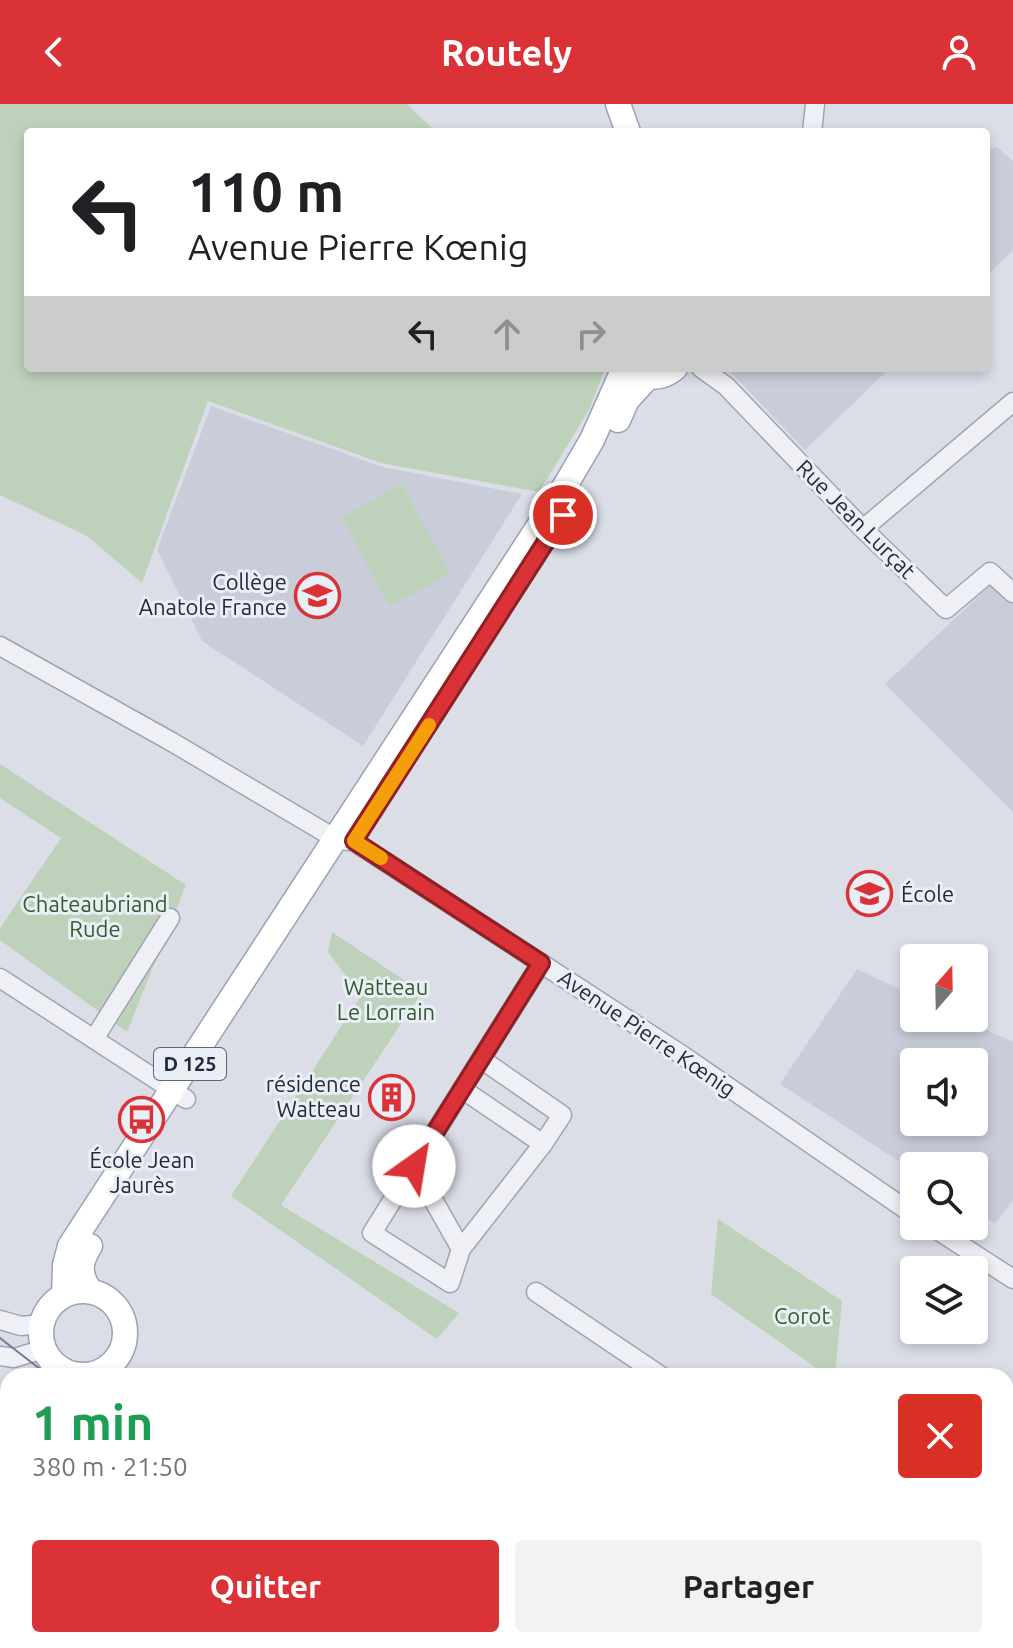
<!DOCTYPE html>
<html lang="fr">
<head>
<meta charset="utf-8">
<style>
	body { margin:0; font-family:Ubuntu,sans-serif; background:#f2f2f2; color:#202124; height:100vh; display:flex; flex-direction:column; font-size:30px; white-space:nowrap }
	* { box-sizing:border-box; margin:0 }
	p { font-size:26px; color:#757577 }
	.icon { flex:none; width:44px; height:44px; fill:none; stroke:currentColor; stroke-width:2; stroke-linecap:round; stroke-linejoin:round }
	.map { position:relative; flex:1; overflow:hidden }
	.panel { position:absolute; left:0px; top:1264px; width:1014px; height:280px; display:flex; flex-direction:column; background:#fff; border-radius:24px 24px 0 0; box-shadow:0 4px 12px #0003 }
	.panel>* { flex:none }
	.guide { position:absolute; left:24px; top:24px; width:966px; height:244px; border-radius:8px; box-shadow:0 4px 12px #0003; background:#fff; color:#202124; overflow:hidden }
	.needle { width:52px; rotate:20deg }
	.tools { position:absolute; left:900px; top:840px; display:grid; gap:16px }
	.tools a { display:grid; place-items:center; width:88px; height:88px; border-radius:8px; background:#fff; box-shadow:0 4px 12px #0003; font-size:40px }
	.pin { position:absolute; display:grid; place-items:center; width:68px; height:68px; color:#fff; margin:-34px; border:4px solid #fff; border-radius:50%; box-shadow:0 2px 8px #0007 }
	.me { position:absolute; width:88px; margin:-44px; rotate:32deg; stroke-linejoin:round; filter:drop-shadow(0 0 6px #0008) }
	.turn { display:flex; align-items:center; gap:28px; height:168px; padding:0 32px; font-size:36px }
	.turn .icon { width:104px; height:104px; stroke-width:2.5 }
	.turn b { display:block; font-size:56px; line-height:68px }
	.lanes { display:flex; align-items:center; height:76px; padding:0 32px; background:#0003; justify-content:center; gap:40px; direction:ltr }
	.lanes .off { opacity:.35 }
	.round { display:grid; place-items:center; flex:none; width:84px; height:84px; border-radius:8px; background:#f2f2f2 }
	.overview { display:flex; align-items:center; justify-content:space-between; height:136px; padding:0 32px }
	h1 { font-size:48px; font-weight:600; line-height:60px; color:#1e9e55 }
	.button { display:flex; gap:16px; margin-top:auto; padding:16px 32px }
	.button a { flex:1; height:92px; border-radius:8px; background:#da3237; color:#fff; font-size:32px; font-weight:600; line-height:92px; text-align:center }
	.button a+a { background:#f2f2f2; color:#202124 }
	header { display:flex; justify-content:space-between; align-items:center; height:104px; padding:0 32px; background:#da3237; color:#fff; font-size:36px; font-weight:600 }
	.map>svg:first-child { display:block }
	.built { fill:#c9cdd9; fill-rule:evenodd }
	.green { fill:#bed2bb }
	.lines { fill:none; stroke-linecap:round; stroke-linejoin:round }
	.minor-casing { stroke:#a0a4b1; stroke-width:21 }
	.major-casing { stroke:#99a1b4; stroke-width:27 }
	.minor { stroke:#eef0f5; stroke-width:18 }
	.major { stroke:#fff; stroke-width:24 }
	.tram { stroke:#737b92; stroke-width:2 }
	.rail-casing { stroke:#737b92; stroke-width:8 }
	.rail { stroke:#eaeef5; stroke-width:5; stroke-dasharray:15; stroke-linecap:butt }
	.route-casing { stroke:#8e2024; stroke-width:20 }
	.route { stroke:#da3237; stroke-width:14 }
	.slow { stroke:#f59e0b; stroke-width:14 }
	.labels { text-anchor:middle; stroke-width:6; stroke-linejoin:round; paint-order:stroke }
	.shield { fill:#eaeef5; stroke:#5f6575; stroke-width:2 }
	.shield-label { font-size:20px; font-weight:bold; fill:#242a3e }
	.street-label { font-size:22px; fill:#242a3e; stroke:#eaeef5 }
	.poi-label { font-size:22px; fill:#242a3e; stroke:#eaeef5; text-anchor:end }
	.park-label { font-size:22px; fill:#335b30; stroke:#eaeef5 }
</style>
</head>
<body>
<header><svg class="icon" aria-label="back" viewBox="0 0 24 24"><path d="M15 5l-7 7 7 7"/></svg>Routely<svg class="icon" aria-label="person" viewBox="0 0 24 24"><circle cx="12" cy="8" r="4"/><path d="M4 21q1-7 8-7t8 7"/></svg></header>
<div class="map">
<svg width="1013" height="1544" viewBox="0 0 1013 1544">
	<rect width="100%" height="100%" fill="#dbdee7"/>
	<g class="built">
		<path d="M997 43 1013 57V146L986 172V47Z"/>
		<path d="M727 264H890L805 346Z"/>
		<path d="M211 302 383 363 522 390 363 642 202 537 157 446Z"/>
		<path d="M994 478 1013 498V708L885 580Z"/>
		<path d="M857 865 914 892V914H961L1013 938V1097L995 1120 974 1106V1062H914V1067L780 980ZM974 958V1018H914V958Z"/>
		<path d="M1013 1398V1499L1006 1502V1402Z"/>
		<path d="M325 1536H395L399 1544H309Z"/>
		<path d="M740 1536H932L914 1544H724Z"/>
	</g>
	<g class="green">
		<path d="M0 0H407L436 28H28V264H605L589 306 539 388 381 359 208 297 142 479 87 432 0 391Z"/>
		<path d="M402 380 450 470 389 502 342 413Z"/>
		<path d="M0 660 186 781 127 928 0 836V824L61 734 0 694Z"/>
		<path d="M332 828 422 888 281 1101 459 1209 437 1235 231 1092 361 892 328 848Z"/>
		<path d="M718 1115 842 1197 835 1272H828L711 1190Z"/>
	</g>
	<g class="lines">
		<defs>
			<g id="minor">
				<path d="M812 28 815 0"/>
				<path d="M701 264 726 282 863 425 946 505 990 468 1013 489"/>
				<path d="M863 425 1013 298"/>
				<path d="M0 542 172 638 336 735 348 737"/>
				<path d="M341 729 679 949 914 1111"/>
				<path d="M0 874 186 995"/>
				<path d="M94 935 170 814"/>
				<path d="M481 955 562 1011 543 1040 461 1145 450 1179 372 1129C428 1039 485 949 541 859"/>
				<path d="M462 985 543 1040"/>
				<path d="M414 1062 461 1145"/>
				<path d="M931 1122 1013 1175"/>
				<path d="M536 1188 661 1272"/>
				<path d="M0 1216 21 1222 42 1220"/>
				<path d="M0 1252 14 1254 44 1245"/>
				<path d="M1006 1390 1013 1386"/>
				<path d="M0 1491 8 1496"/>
				<path d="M73 1536 84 1543"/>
				<path d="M473 1536 485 1544"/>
				<path d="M288 1544 296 1536"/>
				<path d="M619 1544 620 1536"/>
				<path d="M700 1544 716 1536"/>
			</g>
			<g id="major">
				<path d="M618 0 628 28"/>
				<path d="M637 266C650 275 662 275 675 264"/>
				<path d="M618 316 627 296 648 273"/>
				<path d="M90 1142C79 1159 79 1170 90 1187"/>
				<circle cx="83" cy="1229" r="42"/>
				<path d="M64 1191 65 1161 70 1142 565 382 592 336 624 264"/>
				<path d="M405 1536 409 1544"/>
				<path d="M428 1536 431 1544"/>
			</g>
		</defs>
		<use href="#minor" class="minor-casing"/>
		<use href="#major" class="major-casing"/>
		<use href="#minor" class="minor"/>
		<use href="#major" class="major"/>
		<g class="tram">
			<path d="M0 1234 49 1272"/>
			<path d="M374 1536 378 1544"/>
		</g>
		<defs>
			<g id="rail">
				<path d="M1006 1448 1013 1444"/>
				<path d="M1006 1469 1013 1466"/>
				<path d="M784 1544 802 1536"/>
				<path d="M816 1544 831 1536"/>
				<path d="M840 1544 856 1536"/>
				<path d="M881 1544 896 1536"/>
			</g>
		</defs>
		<use href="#rail" class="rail-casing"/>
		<use href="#rail" class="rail"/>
	</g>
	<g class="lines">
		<defs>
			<path id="route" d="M414 1062 541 859 354 737 563 411"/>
		</defs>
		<use href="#route" class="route-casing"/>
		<use href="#route" class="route"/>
		<path class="slow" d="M381 754 354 737 429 621"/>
	</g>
	<defs>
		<symbol id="school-ring" viewBox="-11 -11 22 22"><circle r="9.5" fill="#eaeef5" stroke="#da3237" stroke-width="1.5"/><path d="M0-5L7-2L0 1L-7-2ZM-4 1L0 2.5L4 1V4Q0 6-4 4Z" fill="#da3237"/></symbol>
		<symbol id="building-ring" viewBox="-11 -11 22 22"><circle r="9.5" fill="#eaeef5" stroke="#da3237" stroke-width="1.5"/><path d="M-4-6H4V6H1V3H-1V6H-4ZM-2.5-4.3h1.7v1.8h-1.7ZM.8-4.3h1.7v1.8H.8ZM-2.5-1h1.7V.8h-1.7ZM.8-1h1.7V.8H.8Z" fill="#da3237"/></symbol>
		<symbol id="bus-ring" viewBox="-11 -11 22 22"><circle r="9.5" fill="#eaeef5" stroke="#da3237" stroke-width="1.5"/><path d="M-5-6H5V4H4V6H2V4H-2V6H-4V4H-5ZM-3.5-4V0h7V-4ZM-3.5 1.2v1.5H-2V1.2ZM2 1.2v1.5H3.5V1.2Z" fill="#da3237"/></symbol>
	</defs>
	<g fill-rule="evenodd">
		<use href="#school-ring" x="292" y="466" width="51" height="51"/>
		<use href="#school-ring" x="844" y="764" width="51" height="51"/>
		<use href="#building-ring" x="366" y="968" width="51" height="51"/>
		<use href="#bus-ring" x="116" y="990" width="51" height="51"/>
	</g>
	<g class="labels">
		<rect class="shield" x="154" y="944" width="72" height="32" rx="6"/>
		<g class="shield-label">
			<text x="190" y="967">D 125</text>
		</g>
		<g class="street-label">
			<text transform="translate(856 415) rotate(45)" y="8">Rue Jean Lurçat</text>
			<text transform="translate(647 929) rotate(34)" y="8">Avenue Pierre Kœnig</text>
		</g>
		<g class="poi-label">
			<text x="287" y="486">Collège<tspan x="287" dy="25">Anatole France</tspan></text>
			<text x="901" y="798" text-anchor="start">École</text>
			<text x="361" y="988">résidence<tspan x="361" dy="25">Watteau</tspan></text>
			<text x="142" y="1064" text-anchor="middle">École Jean<tspan x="142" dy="25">Jaurès</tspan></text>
		</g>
		<g class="park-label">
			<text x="95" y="808">Chateaubriand<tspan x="95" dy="25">Rude</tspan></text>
			<text x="386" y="891">Watteau<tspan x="386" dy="25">Le Lorrain</tspan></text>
			<text x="802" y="1220">Corot</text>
		</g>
	</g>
</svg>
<div class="tools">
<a><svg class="needle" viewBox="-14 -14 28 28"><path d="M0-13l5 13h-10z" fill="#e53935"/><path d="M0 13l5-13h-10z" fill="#757577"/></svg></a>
<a><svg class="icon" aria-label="sound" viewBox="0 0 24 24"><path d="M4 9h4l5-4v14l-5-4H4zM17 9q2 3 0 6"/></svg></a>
<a><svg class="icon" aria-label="search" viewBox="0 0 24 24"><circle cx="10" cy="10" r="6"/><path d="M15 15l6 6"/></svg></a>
<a><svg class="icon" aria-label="layers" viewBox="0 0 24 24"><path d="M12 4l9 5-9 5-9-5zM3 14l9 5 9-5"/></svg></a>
</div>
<div class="pin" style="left:563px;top:411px;background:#d93025"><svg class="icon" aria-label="arrive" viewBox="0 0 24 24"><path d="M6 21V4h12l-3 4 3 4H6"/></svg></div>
<svg class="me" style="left:414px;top:1062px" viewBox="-20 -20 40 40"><circle r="19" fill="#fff"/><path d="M0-13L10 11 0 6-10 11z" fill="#da3237"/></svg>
<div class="guide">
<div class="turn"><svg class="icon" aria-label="left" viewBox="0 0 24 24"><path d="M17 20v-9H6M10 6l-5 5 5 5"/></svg><div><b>110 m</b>Avenue Pierre Kœnig</div></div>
<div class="lanes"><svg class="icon" aria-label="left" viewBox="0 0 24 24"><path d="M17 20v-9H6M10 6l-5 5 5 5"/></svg><svg class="icon off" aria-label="ahead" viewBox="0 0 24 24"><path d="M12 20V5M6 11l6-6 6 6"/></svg><svg class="icon off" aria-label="right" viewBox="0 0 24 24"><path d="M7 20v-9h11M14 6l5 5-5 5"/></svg></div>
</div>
<section class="panel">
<div class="overview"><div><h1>1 min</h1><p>380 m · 21:50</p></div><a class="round" style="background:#d93025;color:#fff"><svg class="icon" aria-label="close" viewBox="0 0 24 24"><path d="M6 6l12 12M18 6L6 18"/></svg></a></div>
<div class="button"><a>Quitter</a><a>Partager</a></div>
</section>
</div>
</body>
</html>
